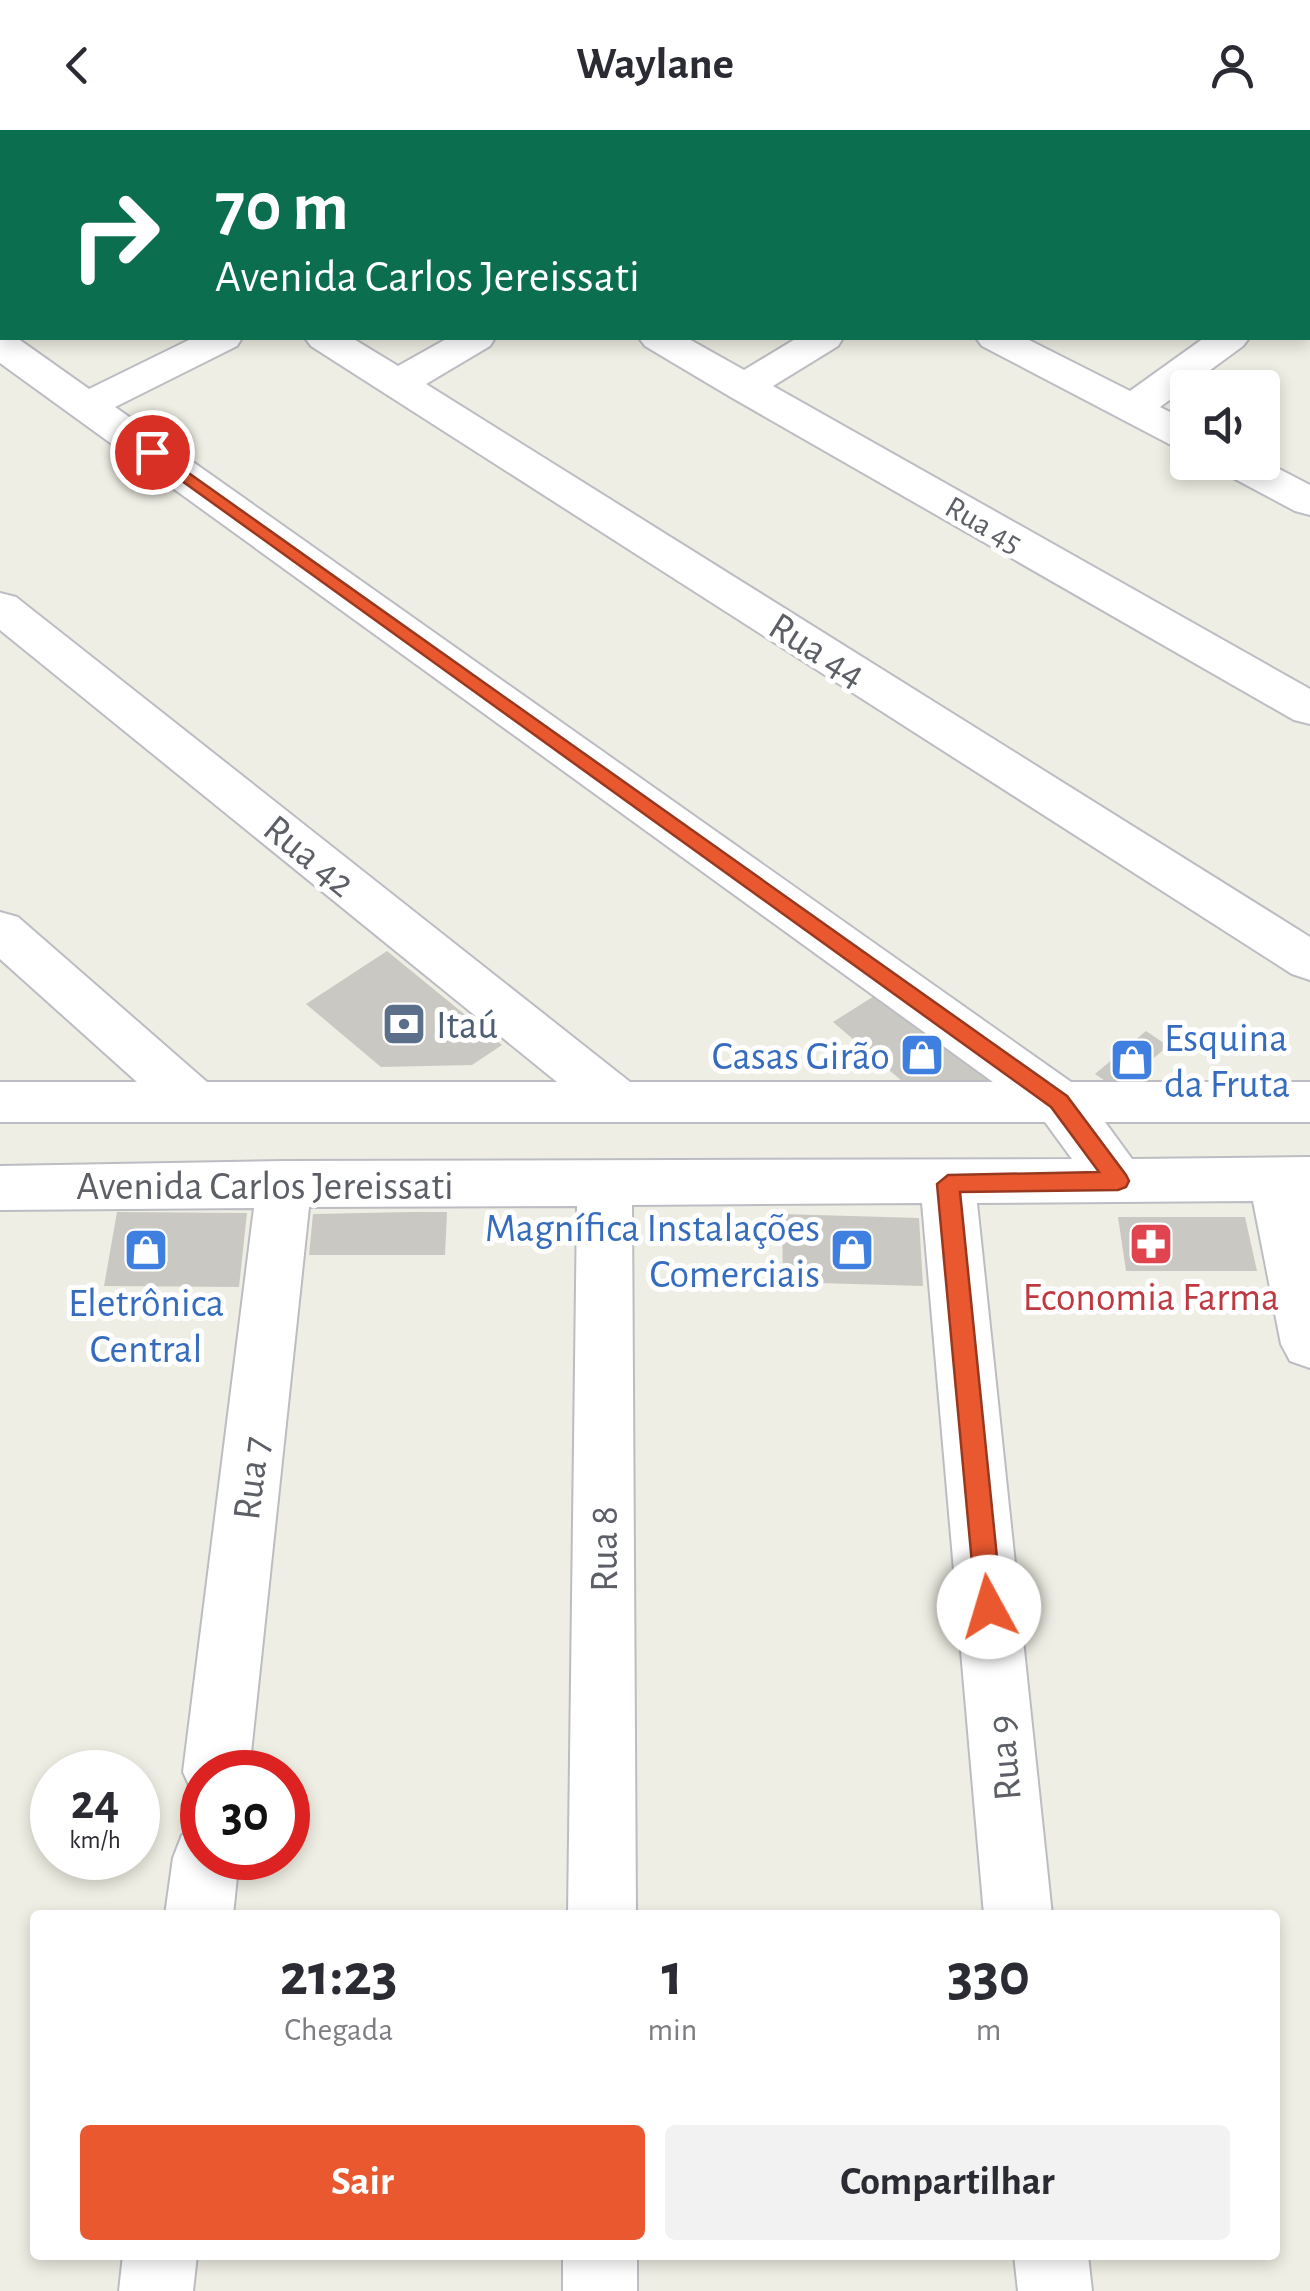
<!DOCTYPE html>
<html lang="pt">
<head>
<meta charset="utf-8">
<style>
	body { margin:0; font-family:"Alegreya Sans",sans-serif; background:#f2f2f3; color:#2b2b33; height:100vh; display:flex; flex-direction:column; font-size:38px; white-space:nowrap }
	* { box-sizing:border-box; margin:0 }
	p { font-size:32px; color:#7c7c81 }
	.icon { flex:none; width:55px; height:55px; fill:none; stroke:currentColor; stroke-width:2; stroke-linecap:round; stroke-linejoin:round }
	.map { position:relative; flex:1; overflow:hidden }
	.panel { position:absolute; left:30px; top:1780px; width:1250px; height:350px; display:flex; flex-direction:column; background:#fff; border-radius:10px; box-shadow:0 5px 15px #0003 }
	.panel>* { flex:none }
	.top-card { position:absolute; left:0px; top:0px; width:1310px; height:210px; box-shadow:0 5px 15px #0003; background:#0b6e4f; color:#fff; overflow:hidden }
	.buttons { position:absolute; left:1170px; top:240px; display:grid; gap:20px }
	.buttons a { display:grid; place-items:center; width:110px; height:110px; border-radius:10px; background:#fff; box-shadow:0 5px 15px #0003; font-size:50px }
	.speed { position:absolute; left:30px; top:1620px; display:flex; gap:20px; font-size:50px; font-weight:700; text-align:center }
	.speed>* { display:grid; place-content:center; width:130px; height:130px; border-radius:50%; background:#fff; box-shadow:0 5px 15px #0003; line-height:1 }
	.speed small { font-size:25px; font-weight:400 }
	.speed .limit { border:15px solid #d22; background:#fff; color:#111 }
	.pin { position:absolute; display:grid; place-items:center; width:85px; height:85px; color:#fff; margin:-42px; border:5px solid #fff; border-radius:50%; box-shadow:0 2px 10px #0007 }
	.me { position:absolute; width:110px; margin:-55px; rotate:354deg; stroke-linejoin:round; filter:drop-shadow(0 0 8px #0008) }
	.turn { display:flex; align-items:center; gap:35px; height:210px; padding:0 50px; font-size:45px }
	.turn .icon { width:130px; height:130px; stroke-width:2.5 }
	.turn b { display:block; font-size:70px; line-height:85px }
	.eta { display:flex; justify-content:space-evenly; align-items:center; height:170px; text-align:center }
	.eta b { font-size:60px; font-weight:700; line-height:70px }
	.cta { display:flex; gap:20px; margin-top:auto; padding:20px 50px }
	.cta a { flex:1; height:115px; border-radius:10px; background:#ea582f; color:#fff; font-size:40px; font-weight:700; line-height:115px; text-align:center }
	.cta a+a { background:#f2f2f3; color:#2b2b33 }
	header { display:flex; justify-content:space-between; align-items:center; height:130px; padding:0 50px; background:#fff; font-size:45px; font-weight:700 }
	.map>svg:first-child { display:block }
	.building { fill:#cac8c2 }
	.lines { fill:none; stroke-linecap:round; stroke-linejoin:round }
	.minor-casing { stroke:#bcbdc3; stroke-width:4 }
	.minor { fill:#fff; fill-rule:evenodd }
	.route { fill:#ea582f; stroke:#98391f; stroke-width:2.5 }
	.labels { text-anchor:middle; stroke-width:10; stroke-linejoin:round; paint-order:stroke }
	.far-street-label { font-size:32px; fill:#5c5f65; stroke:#fff }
	.street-label { font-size:40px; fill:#5c5f65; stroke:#fff }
	.service-label { font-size:40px; fill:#4e5e75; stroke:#fff; text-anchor:start }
	.shop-label { font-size:40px; fill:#366cbe; stroke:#fff; text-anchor:end }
	.health-label { font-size:40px; fill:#be3a42; stroke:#fff }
</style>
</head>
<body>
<header><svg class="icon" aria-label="back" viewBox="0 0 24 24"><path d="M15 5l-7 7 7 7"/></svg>Waylane<svg class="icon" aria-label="person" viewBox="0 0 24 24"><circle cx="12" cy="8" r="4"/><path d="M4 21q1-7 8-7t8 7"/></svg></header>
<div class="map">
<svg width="1310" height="2161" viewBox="0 0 1310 2161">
	<rect width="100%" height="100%" fill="#efeee4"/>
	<g class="building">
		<path d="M387 821 502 915 472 935 381 937 306 874Z"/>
		<path d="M890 856 1014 958 909 957 833 892Z"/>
		<path d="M1146 901 1168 916 1117 959 1095 944Z"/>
		<path d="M117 1082 247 1083 239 1157 104 1156Z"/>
		<path d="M412 1082H447L445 1125H309L313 1084Z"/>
		<path d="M782 1084 919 1088 923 1156 783 1152Z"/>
		<path d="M1118 1087H1245L1257 1141H1126Z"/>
	</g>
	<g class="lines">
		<defs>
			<g id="minor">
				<path d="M0 0H16L18 2H2V17Z"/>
				<path d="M280 0H319L320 2H282Z"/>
				<path d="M889 0H929L930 2H891Z"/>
				<path d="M1200 0H1240L1241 2H1202Z"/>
				<path d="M1308 29 1310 30V53L1308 52Z"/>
				<path d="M1308 183 1310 184V208L1308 207Z"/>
				<path d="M0 202 2 208H17L89 259 193 208H242L237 216 115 277 1071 952H1310V992H1105L1132 1029 1310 1027V1238L1290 1231 1281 1214 1253 1071 977 1073 1052 1785H984L922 1073 632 1075 636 1785H568L577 1076 309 1077 249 1642H202V1667L193 1664 183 1642 254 1078 0 1080V1036L284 1031 1072 1029 1045 992H0V952H137L0 829V782L18 787 207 952H557L0 500V463L16 467 630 952H993L0 233Z"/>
				<path d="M305 208H352L398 236 448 208H495L490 216 426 254 1310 807V850L1292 844 311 216Z"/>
				<path d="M639 208H687L744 240 797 208H843L838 216 773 256 1310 559V594L1294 590 729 266 645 216Z"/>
				<path d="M976 208H1025L1130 261 1204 208H1249L1243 216 1160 277 1188 291V319L1173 316 982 216Z"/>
				<path d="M1262 330 1310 355V385L1295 381 1220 341 1215 332Z"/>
				<path d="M202 1697V1728H239L233 1785H165L173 1728 182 1705Z"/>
				<path d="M123 2125H197L193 2161H119Z"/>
				<rect x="563" y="2125" width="74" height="36"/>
				<path d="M1014 2125H1088L1092 2161H1018Z"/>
			</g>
		</defs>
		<use href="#minor" class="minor-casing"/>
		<use href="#minor" class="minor"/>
	</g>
	<path class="route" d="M152 317 1067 966 1126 1045 1129 1051 1126 1057 1118 1060 960 1062 1002 1477 998 1485 989 1489 980 1485 976 1477 937 1054 948 1045 1099 1042 1051 977 146 325 144 322Z"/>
	<defs>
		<symbol id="bank-square" viewBox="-11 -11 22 22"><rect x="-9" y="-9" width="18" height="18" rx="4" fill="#5c6f8a" stroke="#fff"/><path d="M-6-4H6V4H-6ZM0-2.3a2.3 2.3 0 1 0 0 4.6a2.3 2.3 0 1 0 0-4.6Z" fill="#fff"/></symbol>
		<symbol id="shop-square" viewBox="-11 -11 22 22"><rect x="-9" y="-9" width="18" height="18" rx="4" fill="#3f7fe0" stroke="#fff"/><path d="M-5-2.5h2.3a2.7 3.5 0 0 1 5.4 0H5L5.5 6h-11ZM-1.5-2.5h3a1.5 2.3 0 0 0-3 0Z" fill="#fff"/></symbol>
		<symbol id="pharmacy-square" viewBox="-11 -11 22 22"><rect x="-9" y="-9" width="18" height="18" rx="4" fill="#e0444e" stroke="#fff"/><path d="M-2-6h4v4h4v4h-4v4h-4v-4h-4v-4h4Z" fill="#fff"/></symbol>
	</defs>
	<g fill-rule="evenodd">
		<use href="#bank-square" x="379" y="869" width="50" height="50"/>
		<use href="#shop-square" x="897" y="900" width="50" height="50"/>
		<use href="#shop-square" x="1107" y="905" width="50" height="50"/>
		<use href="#pharmacy-square" x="1126" y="1089" width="50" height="50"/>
		<use href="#shop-square" x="121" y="1095" width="50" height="50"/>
		<use href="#shop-square" x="827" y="1095" width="50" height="50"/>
	</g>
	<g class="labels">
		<g class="far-street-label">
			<text transform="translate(984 394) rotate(30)" y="11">Rua 45</text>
		</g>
		<g class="street-label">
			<text transform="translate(818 519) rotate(32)" y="14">Rua 44</text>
			<text transform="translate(310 725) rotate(39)" y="14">Rua 42</text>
			<text x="265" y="1069">Avenida Carlos Jereissati</text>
			<text transform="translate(250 1348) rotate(-83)" y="14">Rua 7</text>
			<text transform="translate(603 1419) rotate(-90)" y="14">Rua 8</text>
			<text transform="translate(1003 1628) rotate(-95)" y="14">Rua 9</text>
		</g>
		<g class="service-label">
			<text x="436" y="908">Itaú</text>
		</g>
		<g class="shop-label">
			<text x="1164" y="921" text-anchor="start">Esquina<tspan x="1164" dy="46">da Fruta</tspan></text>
			<text x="890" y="939">Casas Girão</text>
			<text x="820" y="1111">Magnífica Instalações<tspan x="820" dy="46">Comerciais</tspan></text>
			<text x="146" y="1186" text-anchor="middle">Eletrônica<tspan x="146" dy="46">Central</tspan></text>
		</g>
		<g class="health-label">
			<text x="1151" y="1180">Economia Farma</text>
		</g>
	</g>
</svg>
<div class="buttons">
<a><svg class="icon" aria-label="sound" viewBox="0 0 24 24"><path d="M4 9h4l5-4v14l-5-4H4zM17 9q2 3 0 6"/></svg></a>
</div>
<div class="speed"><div>24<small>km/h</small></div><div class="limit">30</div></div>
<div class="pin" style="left:152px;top:322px;background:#d93025"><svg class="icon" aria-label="arrive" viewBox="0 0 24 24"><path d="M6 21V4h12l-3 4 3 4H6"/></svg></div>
<svg class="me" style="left:989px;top:1477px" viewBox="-20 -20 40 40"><circle r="19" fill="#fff"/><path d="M0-13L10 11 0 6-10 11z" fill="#ea582f"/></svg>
<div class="top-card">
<div class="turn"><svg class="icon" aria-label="right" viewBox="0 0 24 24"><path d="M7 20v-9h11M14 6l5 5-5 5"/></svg><div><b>70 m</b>Avenida Carlos Jereissati</div></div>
</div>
<section class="panel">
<div class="eta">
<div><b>21:23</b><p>Chegada</p></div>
<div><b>1</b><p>min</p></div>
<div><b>330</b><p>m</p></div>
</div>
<div class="cta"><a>Sair</a><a>Compartilhar</a></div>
</section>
</div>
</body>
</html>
